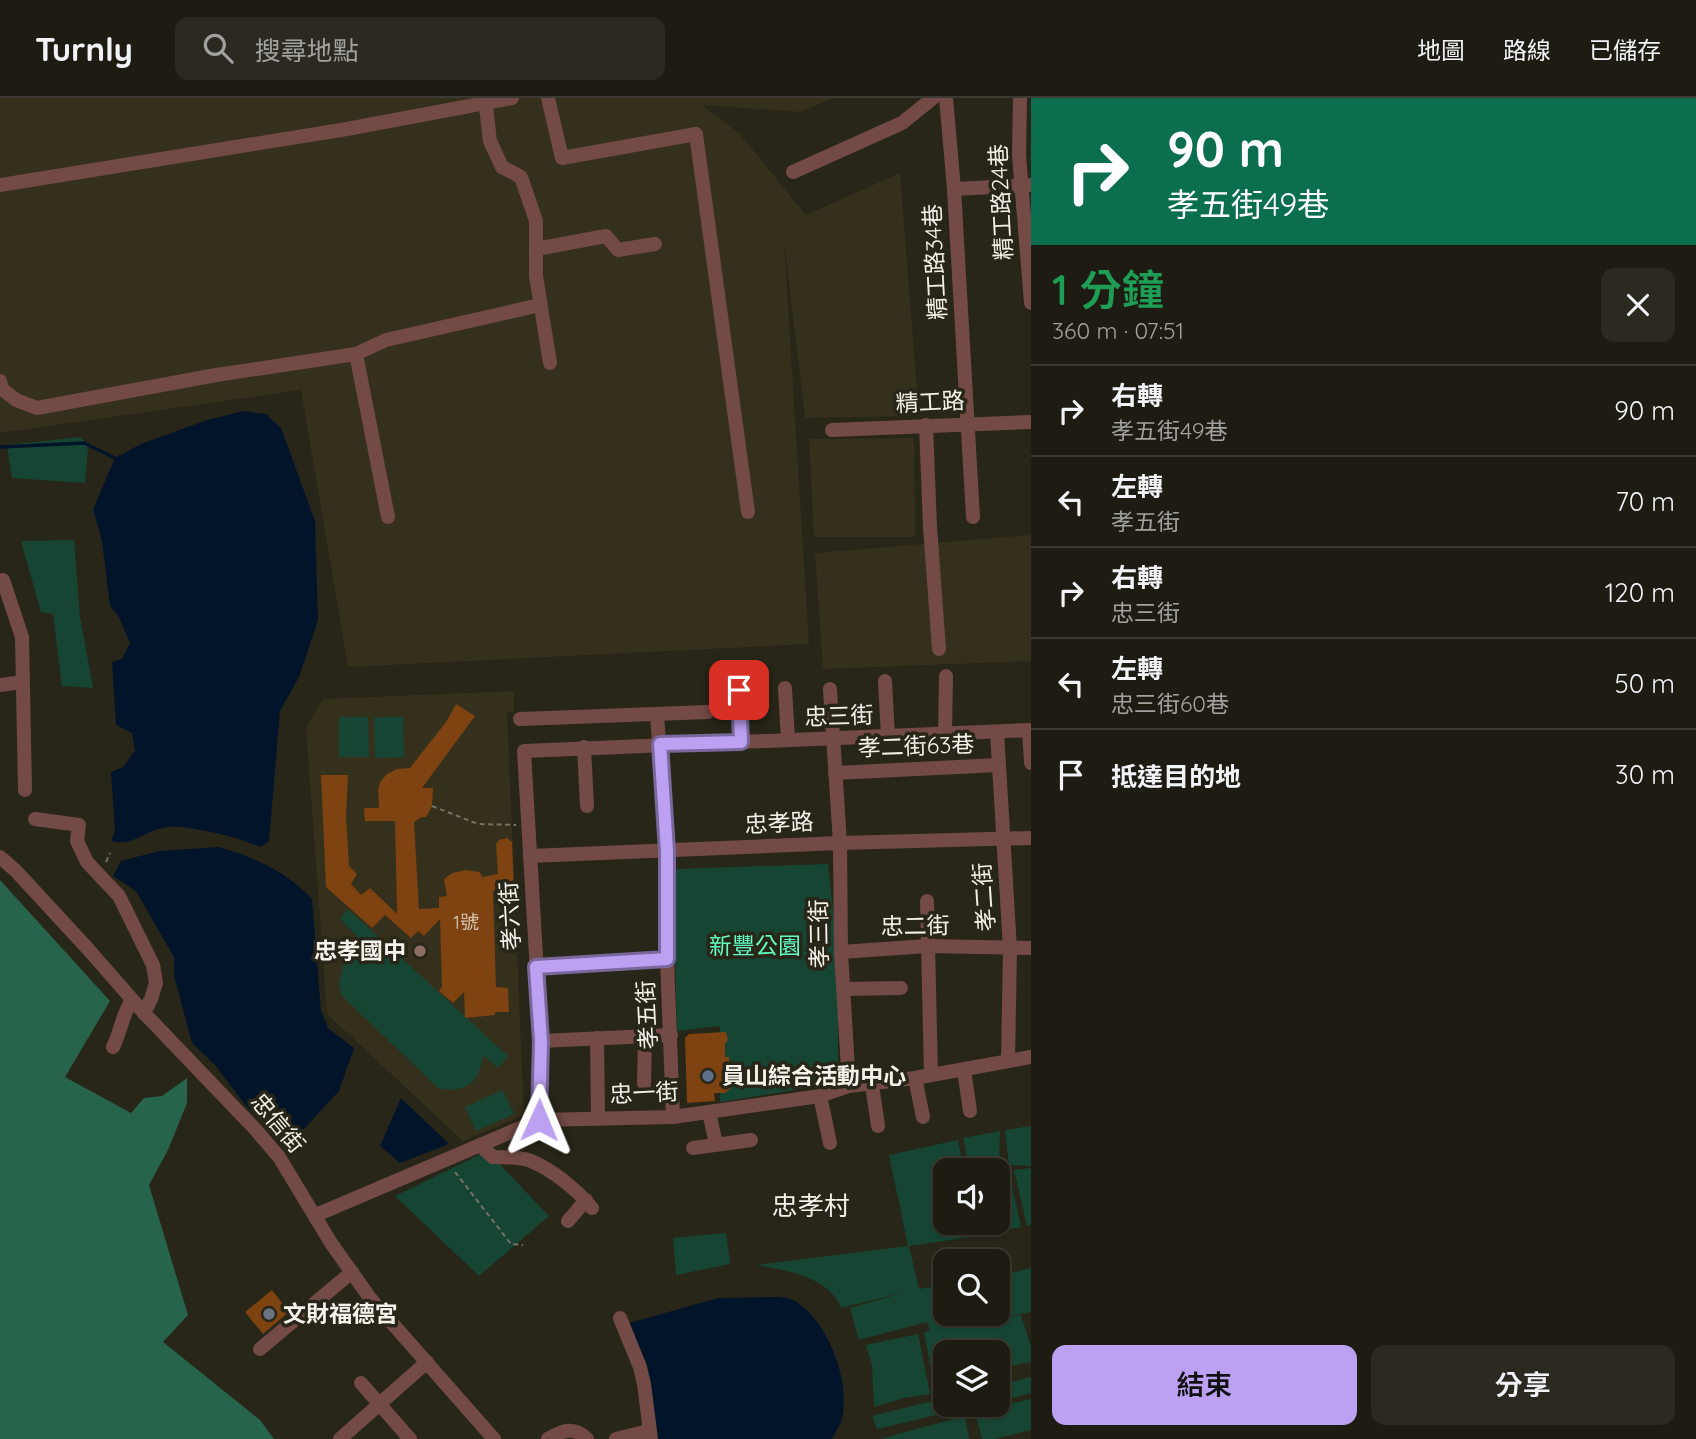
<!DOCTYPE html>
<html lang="zh-TW">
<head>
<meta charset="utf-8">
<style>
	body { margin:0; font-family:Quicksand,"Noto Sans TC",sans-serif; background:#2b2920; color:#f1f3f6; height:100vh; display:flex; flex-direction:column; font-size:26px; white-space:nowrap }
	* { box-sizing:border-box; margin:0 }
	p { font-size:23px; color:#a1a19f }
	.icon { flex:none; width:38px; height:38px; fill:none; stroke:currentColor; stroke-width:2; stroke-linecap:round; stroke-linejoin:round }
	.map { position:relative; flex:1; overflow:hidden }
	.panel { display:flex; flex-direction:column; background:#1e1c12; width:665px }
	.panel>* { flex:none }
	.banner { background:#0b6e4f; color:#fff; overflow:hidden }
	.tools { position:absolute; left:933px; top:1060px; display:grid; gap:14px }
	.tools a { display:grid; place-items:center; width:77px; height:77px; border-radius:14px; background:#1e1c12; box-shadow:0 2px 5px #0004,0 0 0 2px #3c3a32; font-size:35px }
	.pin { position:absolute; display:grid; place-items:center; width:60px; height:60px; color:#fff; margin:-30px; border-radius:14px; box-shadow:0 4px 10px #0006 }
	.me { position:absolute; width:77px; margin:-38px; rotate:1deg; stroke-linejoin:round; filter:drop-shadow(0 0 5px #0008) }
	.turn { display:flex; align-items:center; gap:24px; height:147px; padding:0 21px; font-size:32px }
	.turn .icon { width:91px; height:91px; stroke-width:2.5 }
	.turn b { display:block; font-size:49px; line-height:60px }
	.round { display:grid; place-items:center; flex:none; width:74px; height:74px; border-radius:14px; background:#2b2920 }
	.headline { display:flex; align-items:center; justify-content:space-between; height:119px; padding:0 21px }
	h1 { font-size:42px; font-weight:600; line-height:52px; color:#1e9e55 }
	.cta { display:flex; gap:14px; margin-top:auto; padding:14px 21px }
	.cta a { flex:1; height:80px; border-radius:14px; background:#bca0f2; color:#111; font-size:28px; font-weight:600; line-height:80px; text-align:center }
	.cta a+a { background:#2b2920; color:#f1f3f6 }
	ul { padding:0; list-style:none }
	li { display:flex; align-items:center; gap:21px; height:91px; padding:0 21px; border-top:2px solid #3c3a32 }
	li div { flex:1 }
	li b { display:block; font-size:26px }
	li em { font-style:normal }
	header { display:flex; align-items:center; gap:42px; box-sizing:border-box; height:98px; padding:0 35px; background:#1e1c12; border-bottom:2px solid #3c3a32 }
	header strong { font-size:33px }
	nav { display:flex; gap:38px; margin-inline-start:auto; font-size:24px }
	.search { width:490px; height:63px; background:#2b2920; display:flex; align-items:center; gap:18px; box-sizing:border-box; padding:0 24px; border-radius:14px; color:#a1a19f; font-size:26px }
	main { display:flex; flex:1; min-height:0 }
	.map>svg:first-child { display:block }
	.built { fill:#34301c }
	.green { fill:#164633 }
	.forest { fill:#27644c }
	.water { fill:#02142a }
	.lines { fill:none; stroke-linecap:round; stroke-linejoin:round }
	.stream { stroke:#02142a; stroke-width:3.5 }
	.building { fill:#7e4311 }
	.path { stroke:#747267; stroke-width:2; stroke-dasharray:5 3.5; stroke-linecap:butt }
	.minor { stroke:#734a46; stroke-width:14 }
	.route-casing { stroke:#7a689d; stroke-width:18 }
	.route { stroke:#bca0f2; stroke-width:12 }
	.education-dot { fill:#8d6e63; stroke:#282618; stroke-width:2.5 }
	.service-dot { fill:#5c6f8a; stroke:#282618; stroke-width:2.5 }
	.worship-dot { fill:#6b7280; stroke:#282618; stroke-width:2.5 }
	.labels { text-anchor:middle; stroke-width:7; stroke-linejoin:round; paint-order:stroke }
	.number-label { font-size:19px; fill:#d6c6b3 }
	.street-label { font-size:23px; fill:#f3f1e9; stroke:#282618 }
	.park-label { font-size:23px; fill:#62fcc0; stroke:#282618 }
	.poi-label { font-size:23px; font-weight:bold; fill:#f3f1e9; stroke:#282618; text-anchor:start }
	.quarter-label { font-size:26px; fill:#f3f1e9; stroke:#282618 }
</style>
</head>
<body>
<header>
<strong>Turnly</strong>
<div class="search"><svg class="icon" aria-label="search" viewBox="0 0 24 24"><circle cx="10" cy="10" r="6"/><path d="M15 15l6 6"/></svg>搜尋地點</div>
<nav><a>地圖</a><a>路線</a><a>已儲存</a></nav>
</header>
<main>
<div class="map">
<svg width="1031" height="1341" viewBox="0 0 1031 1341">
	<rect width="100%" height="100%" fill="#282618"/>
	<g class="built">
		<path d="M0 0H833L801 14 702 7 739 35 806 117 900 75 919 318 805 320 784 143 809 546 348 569 301 292 0 335Z"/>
		<path d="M914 340 915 439H814L809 341Z"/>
		<path d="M1031 437V563L823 571 815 455Z"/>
		<path d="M514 593V614L507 615 524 1017 463 1043 327 916 306 630 323 601Z"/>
	</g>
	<g class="green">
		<path d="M81 339 88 350 85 385 12 380 7 347Z"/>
		<path d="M74 442 80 519 93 590 62 588 53 516 41 514 21 443Z"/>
		<path d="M339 619H368L369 659H339Z"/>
		<path d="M374 619H403L404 659 375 660Z"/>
		<path d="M828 766 838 858V985L720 1004V928L677 933 673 771Z"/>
		<path d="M348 811 508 958 498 970 483 957C480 984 466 996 438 990L341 897 339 884 344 865 362 853 370 852 340 821Z"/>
		<path d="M503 992 514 1016 476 1033 465 1009Z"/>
		<path d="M1031 1028V1068L1009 1067 1005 1032Z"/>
		<path d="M1000 1033 999 1067 969 1070 963 1040Z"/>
		<path d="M958 1042 964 1073H945V1125H974L976 1138 909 1148 919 1191 945 1187V1216H998V1178L1031 1170V1214L978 1224 1021 1217 1031 1249V1264L998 1270V1255H945V1279L933 1282 924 1234 930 1233 927 1224 859 1242 850 1210 906 1194 841 1210C828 1178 788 1173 757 1167L908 1148 889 1057Z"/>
		<path d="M487 1053 549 1118 479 1178 395 1098Z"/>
		<path d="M1031 1070V1127L1027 1128 1014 1072Z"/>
		<path d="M1008 1071 1021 1129 984 1136 981 1125H998V1073H992Z"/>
		<path d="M726 1135 730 1166 676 1177 673 1140Z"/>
		<path d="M918 1236 930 1296 904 1300 874 1309 872 1267 866 1247Z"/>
		<path d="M1031 1279V1295L998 1303V1287Z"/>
		<path d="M945 1300V1307H978L877 1331 872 1318Z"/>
		<path d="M1031 1301V1332L994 1341H982L975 1314Z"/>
		<path d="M965 1318 969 1341H879H880Z"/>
	</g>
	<path class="forest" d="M0 782 110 903 65 979 131 1015 144 1000 162 998 187 980V1005L168 1052 149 1087 188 1217 163 1244 260 1322 274 1341H0Z"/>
	<g class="water">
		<path d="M243 313 266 316 281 330 315 423 318 522 299 579 280 613 269 743 260 749C241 740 190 727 168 729 146 731 134 749 111 743L115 732 111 674 123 669 135 653 132 635 116 627 112 564 122 561 130 545 118 517 110 508 102 443 93 411 115 360 141 346 204 323Z"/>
		<path d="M218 749C253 758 287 774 312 801L321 913 328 930 354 950 339 993 290 1046 246 1008 215 967 192 945 174 877V859L136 793 113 778 121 763 159 753Z"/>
		<path d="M401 1000 449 1046 400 1065 380 1048Z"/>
		<path d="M779 1199C784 1200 791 1200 795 1203 828 1223 851 1284 842 1321 840 1328 835 1335 832 1341H655L626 1226 718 1200Z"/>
	</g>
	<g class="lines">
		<path class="stream" d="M0 349 84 345 115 360"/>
	</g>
	<g class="building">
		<path d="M456 606 475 618 422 690H433L432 708 426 719H422L414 724 419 811 439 810V799L447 798 444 781 452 775 466 772 479 774 483 779 498 776 496 746 499 742 507 740 512 744 514 790 497 789 498 793 493 792 496 889 508 890 509 914H495V917L465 920 464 894 453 905 439 893 442 889 440 821 424 838 418 833 411 840 385 817 372 830 326 789 321 677H348L346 717 349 768 357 776 351 786 361 797 370 790 397 816 395 723H365L364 710H379L378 691 381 683 387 676 397 671 410 670 446 624Z"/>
		<path d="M726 934 728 942 725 945V959H729L731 990 725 995H714L715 1003 687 1005 685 940 689 936Z"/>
		<path d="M272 1192 289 1214 263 1236 245 1214Z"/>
	</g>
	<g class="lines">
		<g class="path">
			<path d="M432 708 478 726 516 727"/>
			<path d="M106 764 110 755"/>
			<path d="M455 1074 511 1146 523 1147"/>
		</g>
		<g class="minor">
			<path d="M485 0 490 43 502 69 521 79 536 123V178L550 265"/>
			<path d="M548 0 562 60 696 36 748 414"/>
			<path d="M946 0 954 91 973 419"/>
			<path d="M1020 0 1019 57 1031 205"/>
			<path d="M793 74 902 25 933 0"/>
			<path d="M0 87 347 31 512 0"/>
			<path d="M954 91 1031 87"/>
			<path d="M536 151 606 138 618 152 655 146"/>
			<path d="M356 256 388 419"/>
			<path d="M0 283 2 291 16 302 37 310 216 277 356 256 386 242 540 207"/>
			<path d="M926 327 930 429 939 551"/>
			<path d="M832 332 1031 324"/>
			<path d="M3 482 22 539 25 692"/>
			<path d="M885 583 888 639"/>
			<path d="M0 587 23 584"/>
			<path d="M785 590 788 642"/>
			<path d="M830 591 840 745 841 854 849 988"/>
			<path d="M739 592 741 644"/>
			<path d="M657 617 667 753V861L673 1019"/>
			<path d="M520 621 708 614"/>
			<path d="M1029 632 1031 665"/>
			<path d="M997 634 1010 851 1008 962"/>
			<path d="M945 636 946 578"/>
			<path d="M584 649 587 708"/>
			<path d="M835 675 999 667"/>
			<path d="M35 721 79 727 77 743 87 764 119 798 153 867 156 885 151 901 144 915"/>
			<path d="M530 758 840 745 1031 740"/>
			<path d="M0 759 16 773 88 851 144 915 256 1032 279 1059 331 1145 370 1200 494 1341"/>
			<path d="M927 803 931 977"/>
			<path d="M841 854 927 848 1031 850"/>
			<path d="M536 869 667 861"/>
			<path d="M844 891 901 890"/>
			<path d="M597 940 598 1020"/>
			<path d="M541 943 671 937"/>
			<path d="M113 949C121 933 122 917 132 902"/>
			<path d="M964 972 970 1013"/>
			<path d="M915 980 923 1019"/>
			<path d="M644 986 645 938"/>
			<path d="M872 987 878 1028"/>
			<path d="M820 998 830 1045"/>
			<path d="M709 1014 716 1046"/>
			<path d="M539 1022 541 943 524 653 1031 632"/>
			<path d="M480 1047 493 1059C505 1059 520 1059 531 1063 553 1072 577 1092 592 1110"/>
			<path d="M693 1050 751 1042"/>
			<path d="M316 1117 539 1022 673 1019 820 998 849 988 915 980 1031 959"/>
			<path d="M568 1123 586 1102"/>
			<path d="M620 1220 640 1269 644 1286 651 1341"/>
			<path d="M260 1251 352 1174"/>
			<path d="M361 1285 410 1341"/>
			<path d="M340 1341 427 1264"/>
			<path d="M548 1341C563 1332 574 1328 587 1341"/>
			<path d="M616 1341 648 1333"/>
		</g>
	</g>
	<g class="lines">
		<defs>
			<path id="route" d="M539 1022 541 943 536 869 667 861V753L660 646 741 644 739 592"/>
		</defs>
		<use href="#route" class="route-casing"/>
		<use href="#route" class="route"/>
	</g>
	<circle class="education-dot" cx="420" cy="853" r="7"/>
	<circle class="service-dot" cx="708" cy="978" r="7"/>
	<circle class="worship-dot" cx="269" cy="1216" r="7"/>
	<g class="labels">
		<g class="number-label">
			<text x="466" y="831">1號</text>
		</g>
		<g class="street-label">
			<text transform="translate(1001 104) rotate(-93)" y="8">精工路24巷</text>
			<text transform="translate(935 164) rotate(-93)" y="8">精工路34巷</text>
			<text transform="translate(930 304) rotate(-3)" y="8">精工路</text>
			<text transform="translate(839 618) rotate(-2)" y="8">忠三街</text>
			<text transform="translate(916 648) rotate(-2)" y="8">孝二街63巷</text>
			<text transform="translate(779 725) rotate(-3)" y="8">忠孝路</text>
			<text transform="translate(984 799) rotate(-94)" y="8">孝二街</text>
			<text transform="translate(510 818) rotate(-93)" y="8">孝六街</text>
			<text transform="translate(915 828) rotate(-1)" y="8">忠二街</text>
			<text transform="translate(819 836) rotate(-91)" y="8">孝三街</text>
			<text transform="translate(647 917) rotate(-93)" y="8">孝五街</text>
			<text transform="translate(644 995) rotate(-3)" y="8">忠一街</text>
			<text transform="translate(278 1025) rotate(50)" y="8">忠信街</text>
		</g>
		<g class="park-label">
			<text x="755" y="856">新豐公園</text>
		</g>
		<g class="poi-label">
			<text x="406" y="861" text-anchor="end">忠孝國中</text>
			<text x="722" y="986">員山綜合活動中心</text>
			<text x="283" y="1224">文財福德宮</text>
		</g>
		<g class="quarter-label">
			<text x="811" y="1117">忠孝村</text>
		</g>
	</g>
</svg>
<div class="tools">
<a><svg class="icon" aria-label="sound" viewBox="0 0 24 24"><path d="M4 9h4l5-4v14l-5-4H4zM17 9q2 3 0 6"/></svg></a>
<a><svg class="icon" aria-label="search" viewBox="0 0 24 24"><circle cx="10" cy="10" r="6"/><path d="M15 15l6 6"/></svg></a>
<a><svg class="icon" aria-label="layers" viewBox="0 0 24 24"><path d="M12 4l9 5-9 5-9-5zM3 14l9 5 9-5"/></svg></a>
</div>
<div class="pin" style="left:739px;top:592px;background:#d93025"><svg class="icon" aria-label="arrive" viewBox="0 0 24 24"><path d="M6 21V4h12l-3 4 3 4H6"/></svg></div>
<svg class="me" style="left:539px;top:1022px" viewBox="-20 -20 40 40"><path d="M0-17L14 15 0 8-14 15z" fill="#bca0f2" stroke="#fff" stroke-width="4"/></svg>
</div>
<section class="panel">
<div class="banner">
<div class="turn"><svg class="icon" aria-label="right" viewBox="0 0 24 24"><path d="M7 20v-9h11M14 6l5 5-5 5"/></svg><div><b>90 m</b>孝五街49巷</div></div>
</div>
<div class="headline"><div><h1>1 分鐘</h1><p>360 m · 07:51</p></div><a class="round"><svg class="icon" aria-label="close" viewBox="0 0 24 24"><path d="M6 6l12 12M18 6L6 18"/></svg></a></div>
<ul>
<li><svg class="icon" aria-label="right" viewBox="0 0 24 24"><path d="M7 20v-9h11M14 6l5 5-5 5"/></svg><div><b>右轉</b><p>孝五街49巷</p></div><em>90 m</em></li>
<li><svg class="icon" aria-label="left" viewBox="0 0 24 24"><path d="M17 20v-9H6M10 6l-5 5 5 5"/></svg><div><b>左轉</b><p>孝五街</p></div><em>70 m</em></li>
<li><svg class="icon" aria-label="right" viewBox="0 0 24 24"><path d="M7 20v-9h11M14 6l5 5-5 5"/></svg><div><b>右轉</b><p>忠三街</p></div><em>120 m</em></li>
<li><svg class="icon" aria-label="left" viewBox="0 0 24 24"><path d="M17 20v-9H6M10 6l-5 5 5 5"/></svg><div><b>左轉</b><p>忠三街60巷</p></div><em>50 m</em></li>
<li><svg class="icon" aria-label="arrive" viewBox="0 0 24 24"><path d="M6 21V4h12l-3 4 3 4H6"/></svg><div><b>抵達目的地</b></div><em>30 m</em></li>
</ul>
<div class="cta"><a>結束</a><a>分享</a></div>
</section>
</main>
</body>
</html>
